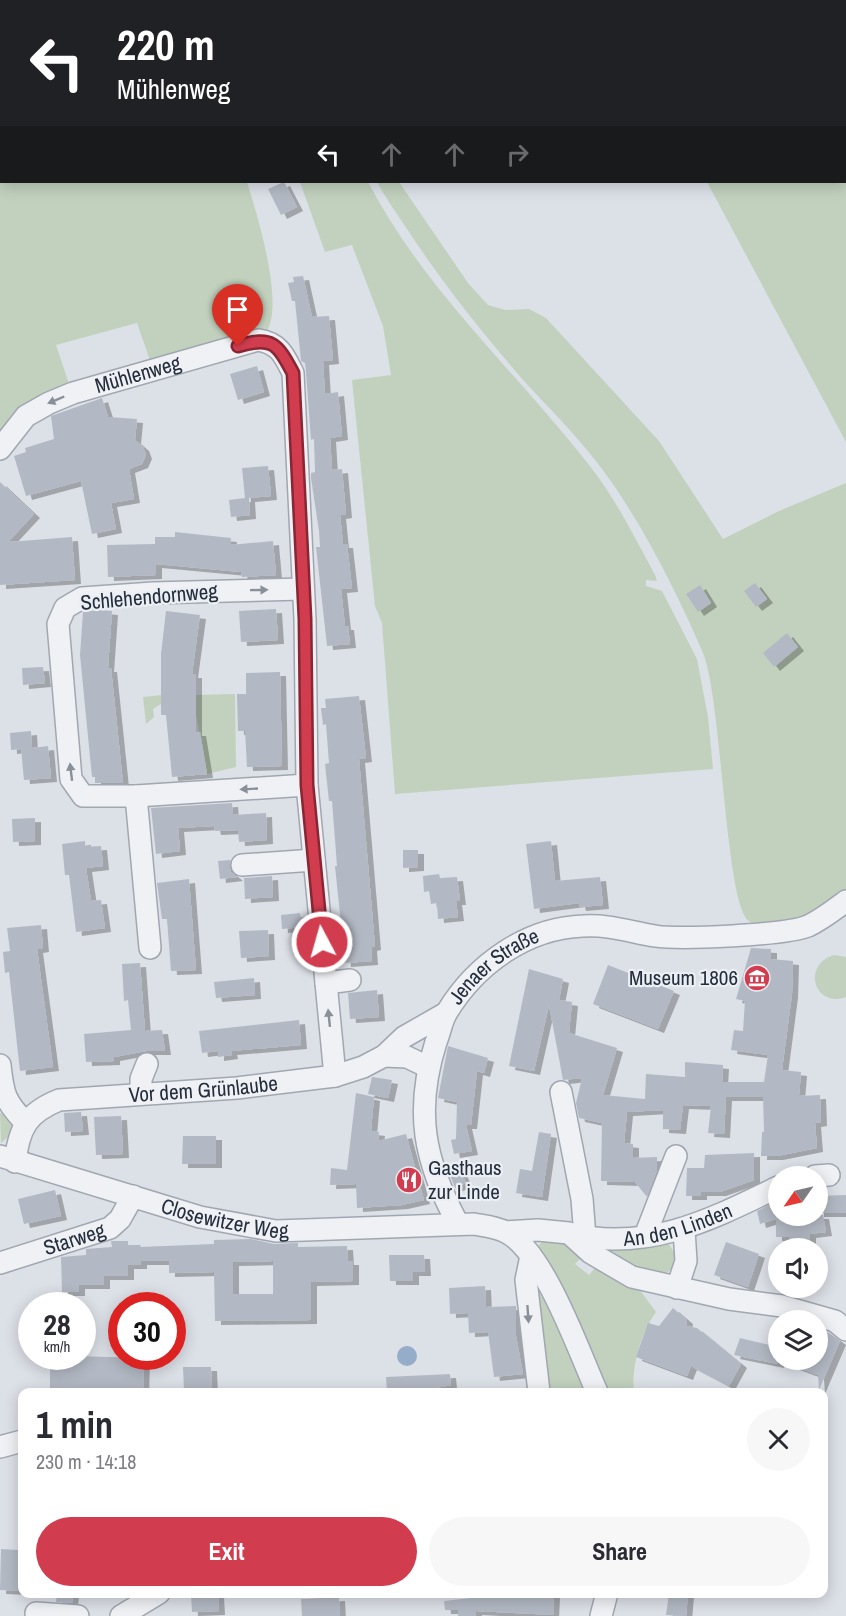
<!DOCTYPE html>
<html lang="en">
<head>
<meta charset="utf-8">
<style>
	body { margin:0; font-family:"Archivo Narrow",sans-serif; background:#f7f7f7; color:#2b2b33; height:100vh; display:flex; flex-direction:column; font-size:22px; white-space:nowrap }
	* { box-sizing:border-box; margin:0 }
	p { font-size:20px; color:#7c7c81 }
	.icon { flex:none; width:33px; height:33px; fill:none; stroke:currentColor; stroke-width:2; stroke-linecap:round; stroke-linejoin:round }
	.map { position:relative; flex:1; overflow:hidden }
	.drawer { position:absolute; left:18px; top:1388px; width:810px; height:210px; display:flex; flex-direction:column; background:#fff; border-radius:12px; box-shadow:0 3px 15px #0003 }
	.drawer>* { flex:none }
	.hud { position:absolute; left:0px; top:0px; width:846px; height:183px; box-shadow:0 3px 15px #0003; background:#202124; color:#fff; overflow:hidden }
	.needle { width:39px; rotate:236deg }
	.tools { position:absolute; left:768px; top:1166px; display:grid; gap:12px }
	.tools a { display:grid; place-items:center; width:60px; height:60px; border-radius:50%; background:#fff; box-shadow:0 3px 15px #0003; font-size:30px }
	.speed { position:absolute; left:18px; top:1292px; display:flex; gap:12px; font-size:30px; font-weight:700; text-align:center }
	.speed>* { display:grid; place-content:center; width:78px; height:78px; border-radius:50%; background:#fff; box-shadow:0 3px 15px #0003; line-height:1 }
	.speed small { font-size:15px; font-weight:400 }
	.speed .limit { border:9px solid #d22; background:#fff; color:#111 }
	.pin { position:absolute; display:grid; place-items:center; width:51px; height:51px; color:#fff; margin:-62px -26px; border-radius:50% 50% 50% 0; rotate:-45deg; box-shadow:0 0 6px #0007 }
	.pin .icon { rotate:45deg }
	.me { position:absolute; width:66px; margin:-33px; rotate:354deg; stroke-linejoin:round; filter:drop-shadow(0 0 4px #0008) }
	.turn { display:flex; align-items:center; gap:21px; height:126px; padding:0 18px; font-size:27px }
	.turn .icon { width:78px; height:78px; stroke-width:2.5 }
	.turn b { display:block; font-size:42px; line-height:51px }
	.lanes { display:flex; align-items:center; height:57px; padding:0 18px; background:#0003; justify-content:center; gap:30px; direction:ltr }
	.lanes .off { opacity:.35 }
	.round { display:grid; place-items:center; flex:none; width:63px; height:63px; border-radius:32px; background:#f7f7f7 }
	.overview { display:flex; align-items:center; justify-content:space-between; height:102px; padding:0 18px }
	h1 { font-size:36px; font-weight:700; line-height:45px }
	.cta { display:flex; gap:12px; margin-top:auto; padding:12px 18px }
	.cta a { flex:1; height:69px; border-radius:36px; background:#d13c4e; color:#fff; font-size:24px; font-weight:700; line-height:69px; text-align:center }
	.cta a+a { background:#f7f7f7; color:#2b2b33 }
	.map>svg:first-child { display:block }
	.green { fill:#c1d1bd; fill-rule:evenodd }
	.water { fill:#95adc8 }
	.building { fill:#b3b9c4; fill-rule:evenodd; filter:url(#shadow) }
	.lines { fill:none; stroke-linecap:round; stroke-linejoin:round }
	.minor-casing { stroke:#a1a7b1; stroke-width:24 }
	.minor { stroke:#eff1f5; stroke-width:21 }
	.oneway { fill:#8a9099 }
	.route-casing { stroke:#882733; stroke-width:15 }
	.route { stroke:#d13c4e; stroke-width:10 }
	.labels { text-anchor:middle; stroke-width:4.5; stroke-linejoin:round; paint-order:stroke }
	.street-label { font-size:21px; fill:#252e3d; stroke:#ebeff4 }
	.poi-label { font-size:21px; fill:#252e3d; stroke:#ebeff4; text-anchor:end }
</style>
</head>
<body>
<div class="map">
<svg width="846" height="1616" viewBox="0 0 846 1616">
	<defs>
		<filter id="shadow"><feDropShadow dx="6" dy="4" stdDeviation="0" flood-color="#0004"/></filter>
	</defs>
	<rect width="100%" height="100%" fill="#dce0e7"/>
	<g class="green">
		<path d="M0 0H187L2 2V182H247C257 214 283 299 268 329L151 363 137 323 56 345 70 387 0 437Z"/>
		<path d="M195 0H289L290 1 195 2Z"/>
		<path d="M615 0H786L787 1 616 2Z"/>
		<path d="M845 119 846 122V442L707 182H844Z"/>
		<path d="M300 182H368C425 291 515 370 589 465 616 499 635 538 655 575L657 581 646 580V586L662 591 697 659 708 717 713 769 395 794 382 623 375 606 352 380 391 375 383 326 352 245 325 252Z"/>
		<path d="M377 182H399L468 283 488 305 505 310 529 309 546 318 659 441 723 539 779 511 846 483V893C827 907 771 937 749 921 725 905 722 698 703 653 676 590 638 515 596 461 574 433 549 408 525 382 485 336 447 289 413 238 401 219 387 201 377 182Z"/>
		<path d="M235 694 236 767 207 774 196 715V695Z"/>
		<path d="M162 695 161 704 153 709 154 717 146 724 143 697Z"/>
		<path d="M834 955 846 957V997C816 1009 800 966 834 955Z"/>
		<path d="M0 1113 7 1115 14 1125V1132L1 1143Z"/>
		<path d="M544 1240 564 1241 636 1285 656 1312C641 1333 631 1367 634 1392H604L538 1253 537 1247ZM583 1256 596 1267 589 1275 575 1264Z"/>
		<path d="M590 1242H667L677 1256C673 1271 665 1278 649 1275Z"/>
		<path d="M532 1284H537L547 1301 586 1392H547Z"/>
	</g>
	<circle class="water" cx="407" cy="1356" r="10"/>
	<g class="building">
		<path d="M284 182 297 207 281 215 268 189Z"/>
		<path d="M303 276 312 317 329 316 333 360 323 361 325 394 338 392 342 436 330 438 332 470 342 469 346 514 340 515 343 544H347L352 588 341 589 345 626H348L350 644 327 646 316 547H320L319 531 311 478V473L315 472 314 439 311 440 306 372 305 363 301 361 295 301H292L288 283 294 282 293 277Z"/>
		<path d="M257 366 264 392 238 400 230 374Z"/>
		<path d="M102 398 108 417 137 419 135 440 143 447 146 455 142 464 129 469 134 499 111 503 116 529 92 534 81 481 26 496 14 456 26 452 25 448 54 439 51 416Z"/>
		<path d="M268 466 271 496 249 498 250 515 231 517 229 500 245 498 242 468Z"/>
		<path d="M0 482 34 514 8 542 72 537 75 580 0 585Z"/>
		<path d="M175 532 231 538 230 545 273 541 276 575 242 577 241 572 156 564V575L108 577 107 545 155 544V537H175Z"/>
		<path d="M755 583 767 599 756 607 744 591Z"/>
		<path d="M700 585 711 603 698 612 686 594Z"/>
		<path d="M276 609 278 640 241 642 239 611Z"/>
		<path d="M99 610 112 611 108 668H111L123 783H95V777H92L80 655 83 612Z"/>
		<path d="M166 611 200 615 192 674H196V732H200L207 774 172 777 166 715H161V654Z"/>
		<path d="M787 633 798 647 774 667 763 653Z"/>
		<path d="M43 667 45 683 23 685 22 668Z"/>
		<path d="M280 672 282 766 247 767 245 731H238L237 694H246V673Z"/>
		<path d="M359 696 366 758 359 759 375 946 371 947 372 961 345 963 335 866H337L332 801H329L325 764 329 763 326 724 323 725 321 708H326L325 699Z"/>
		<path d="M31 731 32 748 48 746 51 778 24 780 21 749 11 750 10 733Z"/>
		<path d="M232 803 233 815 266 813 267 840 239 842 238 830 215 831 214 826 178 828 180 851 156 854 151 808Z"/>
		<path d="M35 818V841L13 842 12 819Z"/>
		<path d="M85 841V847L101 846 103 866 86 868 91 901 101 900 105 928 76 932 69 875H65L62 844Z"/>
		<path d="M551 841 555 881 600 877 603 905 580 907 579 903 534 909 526 844Z"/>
		<path d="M403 850H418V867L403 868Z"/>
		<path d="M230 860 231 872 237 877 220 879 218 861Z"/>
		<path d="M439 874 440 878 457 877 460 901H456L458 917 438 919 437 903 431 904 429 891 424 892 423 876Z"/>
		<path d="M272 876 273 897 245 899 244 878Z"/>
		<path d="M189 879 196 970 171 971 167 919H162L157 883Z"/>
		<path d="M300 913 302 927 282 929 281 915Z"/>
		<path d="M41 925 43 948 37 949 53 1067 20 1071 9 972 5 973 3 952 10 951 7 928Z"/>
		<path d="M268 930 269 956 241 958 239 931Z"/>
		<path d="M751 948 771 949V959L793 961 792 994 782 1070 801 1072 799 1096 820 1095 821 1122 815 1123 817 1148 777 1156H761L762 1132H764L763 1097H726L724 1134 708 1133 711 1106 683 1105 680 1130 663 1129V1110L627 1112 624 1143 633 1144V1158L657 1157V1170L647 1197 635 1182 601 1181 602 1123 579 1118 576 1103 582 1078 563 1080 549 1005 534 1071 509 1066 529 969 563 979 559 1000 572 1002 569 1033 617 1048 603 1095 645 1099 646 1074 685 1077V1062L723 1065 722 1082H764L768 1055 731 1050 734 1030 743 1031 745 1001 736 999Z"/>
		<path d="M140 963 145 1031 162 1030 165 1051H146L114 1057V1061L86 1062 84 1034 131 1030 128 1000 124 1001 122 964Z"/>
		<path d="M608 965 674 991 658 1029 593 1004Z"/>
		<path d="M254 978 255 995 216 998 214 982Z"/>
		<path d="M377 990 379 1017 350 1019 348 993Z"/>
		<path d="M299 1020 301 1045 231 1051 232 1055 218 1057V1051L202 1053 199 1031Z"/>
		<path d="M448 1046 488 1058 484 1073 477 1071 471 1125H466L472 1151 454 1154 451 1140 456 1139 457 1102 438 1098Z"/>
		<path d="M372 1077 392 1080 388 1098 368 1094Z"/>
		<path d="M356 1093 374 1097 371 1131 379 1132 378 1141 406 1134 424 1200 402 1205 357 1208 356 1184 330 1185 331 1168 347 1170Z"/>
		<path d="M81 1112 83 1131 65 1132 64 1113Z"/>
		<path d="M121 1116 123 1154 96 1155 94 1117Z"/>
		<path d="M539 1132 551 1134 542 1197 516 1193 520 1169 532 1171Z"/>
		<path d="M183 1136H216V1164H182Z"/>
		<path d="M754 1153V1180L720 1192H701V1196H686L687 1168H704L705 1155Z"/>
		<path d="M457 1162 466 1183 455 1188 447 1167Z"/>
		<path d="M55 1190 61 1216 24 1224 18 1199Z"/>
		<path d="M846 1195V1213H818V1196Z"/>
		<path d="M777 1201 778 1215H823L826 1232 810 1234V1248H789V1237H776V1219L760 1224 757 1211Z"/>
		<path d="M251 1239 274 1244 298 1243V1247L347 1246 348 1261H353V1281L311 1282V1320L215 1321 214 1272 169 1273V1261H141V1265H128V1276H104V1285H79V1292H62L61 1257 86 1255V1249L112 1247 111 1241H128V1245H141L140 1247 214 1244V1240ZM273 1261V1294H233V1262Z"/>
		<path d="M726 1242 759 1254 748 1287 714 1275Z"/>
		<path d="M389 1255H424L425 1272H413V1281H390Z"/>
		<path d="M485 1286 486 1307 516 1306V1336L523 1374 494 1377 488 1332 469 1333 468 1313 450 1314 449 1288Z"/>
		<path d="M673 1308 687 1320 686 1326 697 1328 741 1364 729 1386 691 1366 687 1376 636 1357 648 1323 659 1326Z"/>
		<path d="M818 1329 829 1333 840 1341 819 1390 818 1375 778 1360V1364L734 1355 740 1338 778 1347V1359H818Z"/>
		<path d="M76 1356 144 1358 143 1392H50V1361L76 1362Z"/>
		<path d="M183 1367H211L212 1392H184Z"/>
		<path d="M450 1374 451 1385 415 1392H387L386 1377Z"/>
		<path d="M1 1549 19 1550 18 1560H22V1591L0 1590Z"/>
		<path d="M57 1593H73L72 1603 56 1602Z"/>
		<path d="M191 1593H218L219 1611 192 1612Z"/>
		<path d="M499 1593 554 1594 553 1615 476 1611V1616H458V1610H445L444 1601 499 1595Z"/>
		<path d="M669 1593H688L686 1616 666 1615Z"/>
		<path d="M339 1597 340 1616H302L301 1599Z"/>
	</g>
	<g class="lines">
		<defs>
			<g id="minor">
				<path d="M791 0V2"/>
				<path d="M844 108 846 111"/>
				<path id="s1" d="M0 449 26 416 49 403 73 393 258 340C279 343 284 355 293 373L305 619 307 785 335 1076"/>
				<path d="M303 589 153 593 82 598 65 608 58 624 71 779 83 796H136L307 785"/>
				<path d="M136 796 150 948"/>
				<path d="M242 865 314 860"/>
				<path d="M326 983 350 980"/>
				<path d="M384 1056 407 1057 428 1067"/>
				<path d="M0 1065C3 1094 5 1102 26 1123"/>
				<path d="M561 1092 582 1199 585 1237"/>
				<path d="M141 1093V1079L147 1064"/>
				<path id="s2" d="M0 1156 200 1217 276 1231 474 1224C485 1226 496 1227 506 1232 544 1251 579 1352 597 1392"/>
				<path id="s3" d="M15 1162C19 1128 27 1113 59 1100L237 1088 335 1076 363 1067 384 1056 404 1037 446 1013"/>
				<path d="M815 1176 829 1175"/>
				<path id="s4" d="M458 1224C424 1161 414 1111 436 1042 440 1032 442 1020 447 1012 476 964 527 928 583 926 607 924 631 932 655 936 680 940 786 935 808 926 821 920 834 910 846 901"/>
				<path d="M506 1232 538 1230 569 1233 591 1253 632 1277 729 1299 782 1306 835 1321 846 1330"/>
				<path id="s5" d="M570 1234C648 1252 710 1220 778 1187"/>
				<path d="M645 1236 676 1156"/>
				<path d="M531 1256 526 1280 539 1392"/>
				<path id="s6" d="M0 1263 110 1228 120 1219 133 1196"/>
				<path d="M677 1288 686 1261 684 1230"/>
				<path d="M0 1447 22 1441"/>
				<path d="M36 1613 78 1616"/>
				<path d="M121 1616 159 1593"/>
				<path d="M601 1616 607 1593"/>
			</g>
		</defs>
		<use href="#minor" class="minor-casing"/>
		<use href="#minor" class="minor"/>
	</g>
	<defs><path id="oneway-solid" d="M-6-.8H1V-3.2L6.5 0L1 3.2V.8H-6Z" transform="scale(1.5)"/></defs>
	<g class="oneway">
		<use href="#oneway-solid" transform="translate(56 400) rotate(157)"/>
		<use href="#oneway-solid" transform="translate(259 590) rotate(-1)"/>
		<use href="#oneway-solid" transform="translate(71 772) rotate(-97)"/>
		<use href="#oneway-solid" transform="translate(249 789) rotate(177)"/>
		<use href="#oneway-solid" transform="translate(329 1018) rotate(-96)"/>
		<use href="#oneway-solid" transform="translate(528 1314) rotate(86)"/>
	</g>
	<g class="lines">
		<defs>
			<path id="route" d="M238 346C272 336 277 343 293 373L305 619 307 785 322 942"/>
		</defs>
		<use href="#route" class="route-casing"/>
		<use href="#route" class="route"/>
	</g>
	<defs>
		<symbol id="museum-disc" viewBox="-11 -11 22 22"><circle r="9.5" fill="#d13c4e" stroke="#ebeff4"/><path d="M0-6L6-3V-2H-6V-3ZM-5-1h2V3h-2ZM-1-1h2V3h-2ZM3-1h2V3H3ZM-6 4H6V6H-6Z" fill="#fff"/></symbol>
		<symbol id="restaurant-disc" viewBox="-11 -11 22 22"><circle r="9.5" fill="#d13c4e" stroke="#ebeff4"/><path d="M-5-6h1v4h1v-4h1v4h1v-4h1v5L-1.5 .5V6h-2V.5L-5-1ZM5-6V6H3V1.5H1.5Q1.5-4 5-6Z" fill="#fff"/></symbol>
	</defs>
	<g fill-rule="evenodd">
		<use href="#museum-disc" x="742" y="963" width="30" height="30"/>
		<use href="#restaurant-disc" x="394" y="1165" width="30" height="30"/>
	</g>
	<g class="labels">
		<g class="street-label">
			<text dy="7" stroke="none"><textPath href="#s1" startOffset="162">Mühlenweg</textPath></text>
			<text transform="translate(149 597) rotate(-5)" y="7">Schlehendornweg</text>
			<text dy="7" stroke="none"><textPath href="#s4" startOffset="288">Jenaer Straße</textPath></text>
			<text dy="7" stroke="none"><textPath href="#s3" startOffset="226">Vor dem Grünlaube</textPath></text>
			<text dy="7" stroke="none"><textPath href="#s2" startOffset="234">Closewitzer Weg</textPath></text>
			<text dy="7" stroke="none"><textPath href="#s5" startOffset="110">An den Linden</textPath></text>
			<text dy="7" stroke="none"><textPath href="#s6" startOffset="78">Starweg</textPath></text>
		</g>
		<g class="poi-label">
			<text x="738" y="985">Museum 1806</text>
			<text x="428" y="1175" text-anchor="start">Gasthaus<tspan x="428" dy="24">zur Linde</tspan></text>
		</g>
	</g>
</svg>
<div class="tools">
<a><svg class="needle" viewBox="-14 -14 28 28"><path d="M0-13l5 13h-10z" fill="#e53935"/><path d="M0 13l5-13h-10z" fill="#7c7c81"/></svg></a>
<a><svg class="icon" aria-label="sound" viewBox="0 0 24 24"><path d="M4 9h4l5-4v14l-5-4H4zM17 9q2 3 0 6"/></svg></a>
<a><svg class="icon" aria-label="layers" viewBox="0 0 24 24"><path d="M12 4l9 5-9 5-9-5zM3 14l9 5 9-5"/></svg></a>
</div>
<div class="speed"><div>28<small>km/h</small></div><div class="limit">30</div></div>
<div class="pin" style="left:238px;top:346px;background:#d93025"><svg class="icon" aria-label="arrive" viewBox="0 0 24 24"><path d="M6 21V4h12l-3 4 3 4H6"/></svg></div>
<svg class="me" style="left:322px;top:942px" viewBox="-20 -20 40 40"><circle r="17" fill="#d13c4e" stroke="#fff" stroke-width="3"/><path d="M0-11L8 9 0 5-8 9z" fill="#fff"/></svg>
<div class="hud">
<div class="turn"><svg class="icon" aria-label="left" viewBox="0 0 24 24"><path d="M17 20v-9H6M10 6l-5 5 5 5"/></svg><div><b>220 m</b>Mühlenweg</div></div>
<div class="lanes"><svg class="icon" aria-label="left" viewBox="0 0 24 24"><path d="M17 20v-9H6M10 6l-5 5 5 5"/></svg><svg class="icon off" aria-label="ahead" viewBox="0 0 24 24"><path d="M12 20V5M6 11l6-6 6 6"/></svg><svg class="icon off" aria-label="ahead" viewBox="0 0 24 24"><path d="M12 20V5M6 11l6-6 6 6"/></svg><svg class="icon off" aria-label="right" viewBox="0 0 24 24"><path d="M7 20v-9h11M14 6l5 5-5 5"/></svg></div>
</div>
<section class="drawer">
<div class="overview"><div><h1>1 min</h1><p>230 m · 14:18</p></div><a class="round"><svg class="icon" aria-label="close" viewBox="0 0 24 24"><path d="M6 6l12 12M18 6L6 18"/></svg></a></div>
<div class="cta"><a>Exit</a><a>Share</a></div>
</section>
</div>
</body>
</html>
